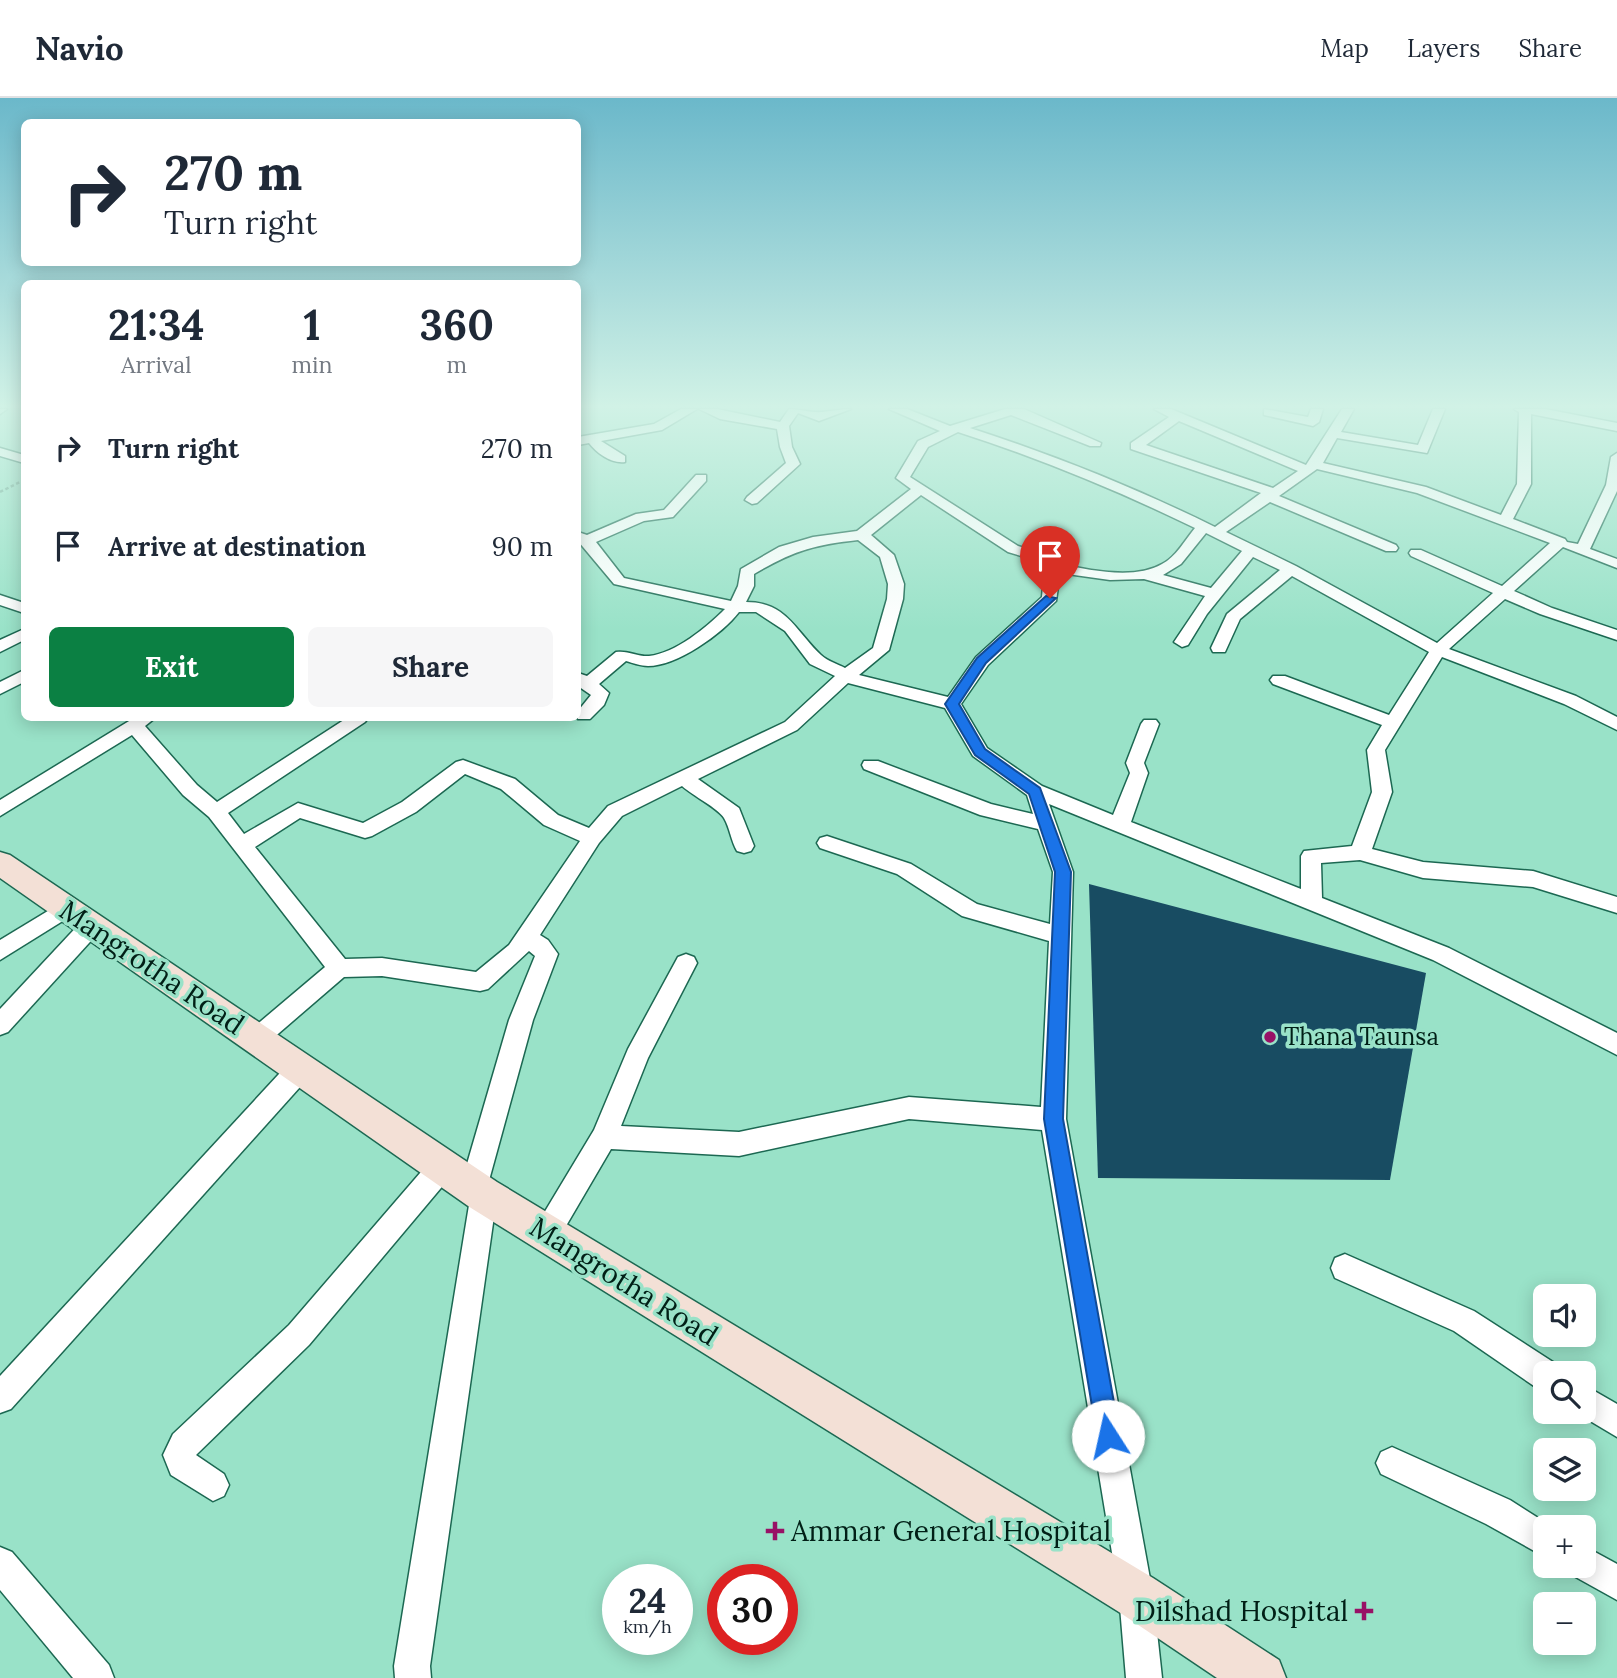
<!DOCTYPE html>
<html lang="en">
<head>
<meta charset="utf-8">
<style>
	body { margin:0; font-family:Lora,serif; background:#f6f6f7; color:#1f2937; height:100vh; display:flex; flex-direction:column; font-size:26px; white-space:nowrap }
	* { box-sizing:border-box; margin:0 }
	p { font-size:23px; color:#747a83 }
	.icon { flex:none; width:38px; height:38px; fill:none; stroke:currentColor; stroke-width:2; stroke-linecap:round; stroke-linejoin:round }
	.map { position:relative; flex:1; overflow:hidden }
	.sheet { position:absolute; left:21px; top:182px; width:560px; height:441px; display:flex; flex-direction:column; background:#fff; border-radius:10px; box-shadow:0 4px 18px #0003 }
	.sheet>* { flex:none }
	.guide { position:absolute; left:21px; top:21px; width:560px; height:147px; border-radius:10px; box-shadow:0 4px 18px #0003; background:#fff; color:#1f2937; overflow:hidden }
	.fabs { position:absolute; left:1533px; top:1186px; display:grid; gap:14px }
	.fabs a { display:grid; place-items:center; width:63px; height:63px; border-radius:10px; background:#fff; box-shadow:0 4px 18px #0003; font-size:35px }
	.speed { position:absolute; left:602px; top:1466px; display:flex; gap:14px; font-size:35px; font-weight:700; text-align:center }
	.speed>* { display:grid; place-content:center; width:91px; height:91px; border-radius:50%; background:#fff; box-shadow:0 4px 18px #0003; line-height:1 }
	.speed small { font-size:18px; font-weight:400 }
	.speed .limit { border:10px solid #d22; background:#fff; color:#111 }
	.pin { position:absolute; display:grid; place-items:center; width:60px; height:60px; color:#fff; margin:-72px -30px; border-radius:50% 50% 50% 0; rotate:-45deg; box-shadow:0 0 7px #0007 }
	.pin .icon { rotate:45deg }
	.me { position:absolute; width:77px; margin:-38px; rotate:350deg; stroke-linejoin:round; filter:drop-shadow(0 0 5px #0008) }
	.turn { display:flex; align-items:center; gap:24px; height:147px; padding:0 28px; font-size:32px }
	.turn .icon { width:91px; height:91px; stroke-width:2.5 }
	.turn b { display:block; font-size:49px; line-height:60px }
	.eta { display:flex; justify-content:space-evenly; align-items:center; height:119px; text-align:center }
	.eta b { font-size:42px; font-weight:700; line-height:49px }
	.button { display:flex; gap:14px; margin-top:auto; padding:14px 28px }
	.button a { flex:1; height:80px; border-radius:10px; background:#0b8043; color:#fff; font-size:28px; font-weight:700; line-height:80px; text-align:center }
	.button a+a { background:#f6f6f7; color:#1f2937 }
	ul { padding:0; list-style:none }
	li { display:flex; align-items:center; gap:21px; height:98px; padding:0 28px }
	li div { flex:1 }
	li b { display:block; font-size:26px }
	li em { font-style:normal }
	header { display:flex; align-items:center; gap:42px; box-sizing:border-box; height:98px; padding:0 35px; background:#fff; border-bottom:2px solid #e0e1e3 }
	header strong { font-size:33px }
	nav { display:flex; gap:38px; margin-inline-start:auto; font-size:24px }
	.map>svg:first-child { display:block }
	.building { fill:#184c62 }
	.lines { fill:none; stroke-linecap:round; stroke-linejoin:round }
	.street-casing { stroke:#1c6852; stroke-width:3 }
	.secondary-casing { stroke:#1c6852; stroke-width:3 }
	.path { stroke:#6ba792; stroke-width:2.5; stroke-dasharray:3.5 2.5; stroke-linecap:butt }
	.street { fill:#fff; fill-rule:evenodd }
	.secondary { fill:#f3e0d6; fill-rule:evenodd }
	.route { fill:#1a73e8; stroke:#114b97; stroke-width:2 }
	.poi-dot { fill:#981166; stroke:#99e2c8; stroke-width:2.5 }
	.labels { text-anchor:middle; stroke-width:7; stroke-linejoin:round; paint-order:stroke }
	.poi-label { font-size:24px; fill:#011f16; stroke:#99e2c8; text-anchor:start }
	.near-street-label { font-size:28px; fill:#011f16; stroke:#99e2c8 }
	.near-poi-label { font-size:28px; fill:#011f16; stroke:#99e2c8; text-anchor:start }
</style>
</head>
<body>
<header>
<strong>Navio</strong>
<nav><a>Map</a><a>Layers</a><a>Share</a></nav>
</header>
<div class="map">
<svg width="1617" height="1580" viewBox="0 0 1617 1580">
	<rect width="100%" height="100%" fill="#99e2c8"/>
	<path class="building" d="M1089 786 1426 875 1390 1082 1098 1080Z"/>
	<g class="lines">
		<defs>
			<g id="street">
				<path d="M0 311H7L0 316Z"/>
				<path d="M681 311H697L662 332 601 343 625 358V364C611 366 597 355 589 345L578 347V339L654 326Z"/>
				<path d="M699 311H717L780 324 789 311C799 311 813 315 822 314 832 313 841 311 851 311L819 323 798 315 789 328 792 349 800 366 757 405 752 406 745 402 747 399 786 365 780 349 777 331 720 321Z"/>
				<path d="M889 311H907L950 328 1005 311H1024L1101 345 1100 348H1090L1011 317 970 330C1054 357 1136 390 1215 429L1261 395 1131 351V345L1169 319 1154 311H1171L1306 367 1342 311H1354L1341 334 1418 347 1433 311H1445L1427 355 1337 340 1323 365 1426 389 1501 417 1517 386 1519 314 1514 311H1545L1617 325V333L1531 316V386L1513 421 1565 441 1567 444 1578 446 1606 387 1611 359 1617 355V393L1590 451 1617 461V470L1563 449 1514 493 1552 510 1617 532V542L1540 516 1505 501 1449 551 1576 598 1617 619V632L1564 606 1442 559 1385 652 1392 694 1372 751 1423 764 1533 773 1617 799V815L1533 789 1423 780 1360 762 1321 765 1322 800 1449 850 1617 935V957L1433 862 1049 706 1073 774 1066 1021 1153 1497 1162 1580H1126L1119 1497 1042 1032 909 1021 739 1058 611 1051 556 1145 546 1148 536 1145 532 1135 594 1032 628 951 678 859 686 856 694 859 697 865 648 960 621 1028 739 1034 909 999 1041 1009 1049 843 962 818 897 776 820 750 817 745 820 740 827 738 911 766 977 806 1050 826 1053 774 1038 731 980 717 864 671 862 667 864 663H878L991 706 1033 716 1027 697 973 658 945 610 848 585 797 632 698 681 739 710 754 748 751 753 744 755 737 753C731 743 730 730 724 720 718 710 693 698 682 688L622 718 599 745 540 837 548 842 558 856 533 922 488 1086 493 1088 497 1097 430 1568 431 1580H395L394 1568 470 1101 464 1099 460 1090 509 922 535 858 529 853 488 891 480 893 382 878 344 879 264 948 256 951 248 948 244 941 248 934 325 869 209 719 183 697 132 637 0 718V702L134 620H155L145 628 197 687 217 704 347 620H368L365 624 228 715 244 736 298 705 363 725 402 704 456 664 463 662 515 681 558 717 589 730 608 708 785 624 835 578 810 566 785 533 756 514H739C722 536 677 568 648 568 641 568 633 565 626 563L599 586 609 595 604 607 590 621H578V613L591 597 578 588V575L587 578 616 554C628 552 638 559 649 558 676 555 707 529 725 511L614 486 578 443V434L587 437 636 416 664 412 696 377H706V383L673 419 644 423 596 444 624 480 731 503 738 488 741 471 779 449 813 439 857 433 911 391 896 380 918 343 940 333ZM1179 323 1298 373 1273 390 1146 347ZM958 334C1039 360 1119 393 1195 430 1185 442 1176 459 1162 466 1135 482 1089 472 1060 466L1058 460 1018 448 910 379 928 349ZM1317 371 1417 395 1550 445 1502 488 1421 452H1411L1409 455 1411 458 1493 495 1437 545 1296 468 1226 434 1270 404 1386 453H1396L1398 450 1396 447 1279 398ZM921 397 1008 454 1045 465 1042 499 976 559 948 599 859 577 889 552 903 501 904 486 894 457 871 437ZM1206 435 1242 453 1211 490 1163 477 1181 466ZM858 442 880 459 888 486 887 501 873 550 845 570C838 566 827 563 821 557 796 534 787 504 746 504L754 488V476C793 453 813 447 858 442ZM1253 459 1280 472 1227 516 1211 550 1213 554H1225L1240 521 1292 478 1429 554 1389 617 1285 578H1273L1270 582 1273 586 1382 627 1367 652 1372 694 1352 748 1304 753 1301 758V791L1131 724 1148 675 1144 665 1159 626 1156 622H1144L1141 626 1126 665 1130 675 1113 717 1042 688 987 650 961 606 988 567 1056 503 1060 475 1110 482 1144 481 1205 498 1174 544 1182 549 1188 547 1207 516ZM465 676 501 691 544 727 580 743 509 847 476 874 382 860 345 861 255 749 300 720 365 740 372 738 416 714Z"/>
				<path d="M1264 311 1308 319 1311 311H1323L1319 324 1313 328 1264 317Z"/>
				<path d="M0 350 24 357V365L0 358Z"/>
				<path d="M0 497 24 505V515L0 507Z"/>
				<path d="M24 531V542L0 554V542Z"/>
				<path d="M24 572V584L0 596V584Z"/>
				<path d="M66 802 74 804 77 810 74 816 0 862V842Z"/>
				<path d="M91 820 99 822 102 828 99 834 8 934 0 937V911L83 822Z"/>
				<path d="M300 960 309 963 312 971 309 979 11 1311 0 1315V1278L291 963Z"/>
				<path d="M442 1057 451 1060 455 1069 451 1078 309 1247 196 1357 224 1376 229 1387 224 1398 213 1403 171 1377 163 1357 173 1336 289 1227 433 1060Z"/>
				<path d="M1345 1156 1474 1213 1556 1266 1560 1276H1545V1292L1534 1288 1454 1233 1335 1180 1331 1170 1335 1160Z"/>
				<path d="M1584 1287 1617 1306V1339L1575 1314H1584Z"/>
				<path d="M1392 1349 1510 1402 1554 1430H1545V1459L1486 1426 1381 1376 1376 1365 1381 1354Z"/>
				<path d="M1584 1448 1617 1466V1502L1572 1477 1569 1468H1584Z"/>
				<path d="M0 1449 12 1454 109 1567 114 1580H73L0 1492Z"/>
			</g>
			<path id="secondary" d="M0 754 10 757 497 1084 1153 1480 1279 1562 1286 1580H1217L1119 1514 471 1110 0 780Z"/>
		</defs>
		<use href="#street" class="street-casing"/>
		<use href="#secondary" class="secondary-casing"/>
		<path class="path" d="M0 394 24 382"/>
		<use href="#street" class="street"/>
		<use href="#secondary" class="secondary"/>
	</g>
	<linearGradient id="sky" x2="0" y2="1"><stop stop-color="#6bb8ca"/><stop offset="0.58" stop-color="#d1f2e6"/><stop offset="1" stop-color="#d1f2e6" stop-opacity="0"/></linearGradient>
	<rect width="1617" height="532" fill="url(#sky)"/>
	<path class="route" d="M1046 498 1056 500 986 565 959 606 985 651 1040 690 1071 774 1063 1021 1120 1338 1117 1347 1108 1350 1100 1347 1097 1338 1044 1021 1055 774 1029 696 975 657 945 606 977 560Z"/>
	<g class="poi-dot">
		<circle cx="1270" cy="939" r="7"/>
		<path d="M771.5 1422.5h7v7h7v7h-7v7h-7v-7h-7v-7h7z"/>
		<path d="M1360.5 1502.5h7v7h7v7h-7v7h-7v-7h-7v-7h7z"/>
	</g>
	<g class="labels">
		<g class="poi-label">
			<text x="1284" y="947">Thana Taunsa</text>
		</g>
		<g class="near-street-label">
			<text transform="translate(152 869) rotate(34)" y="10">Mangrotha Road</text>
			<text transform="translate(624 1183) rotate(32)" y="10">Mangrotha Road</text>
		</g>
		<g class="near-poi-label">
			<text x="791" y="1443">Ammar General Hospital</text>
			<text x="1348" y="1523" text-anchor="end">Dilshad Hospital</text>
		</g>
	</g>
</svg>
<div class="fabs">
<a><svg class="icon" aria-label="sound" viewBox="0 0 24 24"><path d="M4 9h4l5-4v14l-5-4H4zM17 9q2 3 0 6"/></svg></a>
<a><svg class="icon" aria-label="search" viewBox="0 0 24 24"><circle cx="10" cy="10" r="6"/><path d="M15 15l6 6"/></svg></a>
<a><svg class="icon" aria-label="layers" viewBox="0 0 24 24"><path d="M12 4l9 5-9 5-9-5zM3 14l9 5 9-5"/></svg></a>
<a>+</a>
<a>−</a>
</div>
<div class="speed"><div>24<small>km/h</small></div><div class="limit">30</div></div>
<div class="pin" style="left:1050px;top:500px;background:#d93025"><svg class="icon" aria-label="arrive" viewBox="0 0 24 24"><path d="M6 21V4h12l-3 4 3 4H6"/></svg></div>
<svg class="me" style="left:1108px;top:1338px" viewBox="-20 -20 40 40"><circle r="19" fill="#fff"/><path d="M0-13L10 11 0 6-10 11z" fill="#1a73e8"/></svg>
<div class="guide">
<div class="turn"><svg class="icon" aria-label="right" viewBox="0 0 24 24"><path d="M7 20v-9h11M14 6l5 5-5 5"/></svg><div><b>270 m</b>Turn right</div></div>
</div>
<section class="sheet">
<div class="eta">
<div><b>21:34</b><p>Arrival</p></div>
<div><b>1</b><p>min</p></div>
<div><b>360</b><p>m</p></div>
</div>
<ul>
<li><svg class="icon" aria-label="right" viewBox="0 0 24 24"><path d="M7 20v-9h11M14 6l5 5-5 5"/></svg><div><b>Turn right</b></div><em>270 m</em></li>
<li><svg class="icon" aria-label="arrive" viewBox="0 0 24 24"><path d="M6 21V4h12l-3 4 3 4H6"/></svg><div><b>Arrive at destination</b></div><em>90 m</em></li>
</ul>
<div class="button"><a>Exit</a><a>Share</a></div>
</section>
</div>
</body>
</html>
